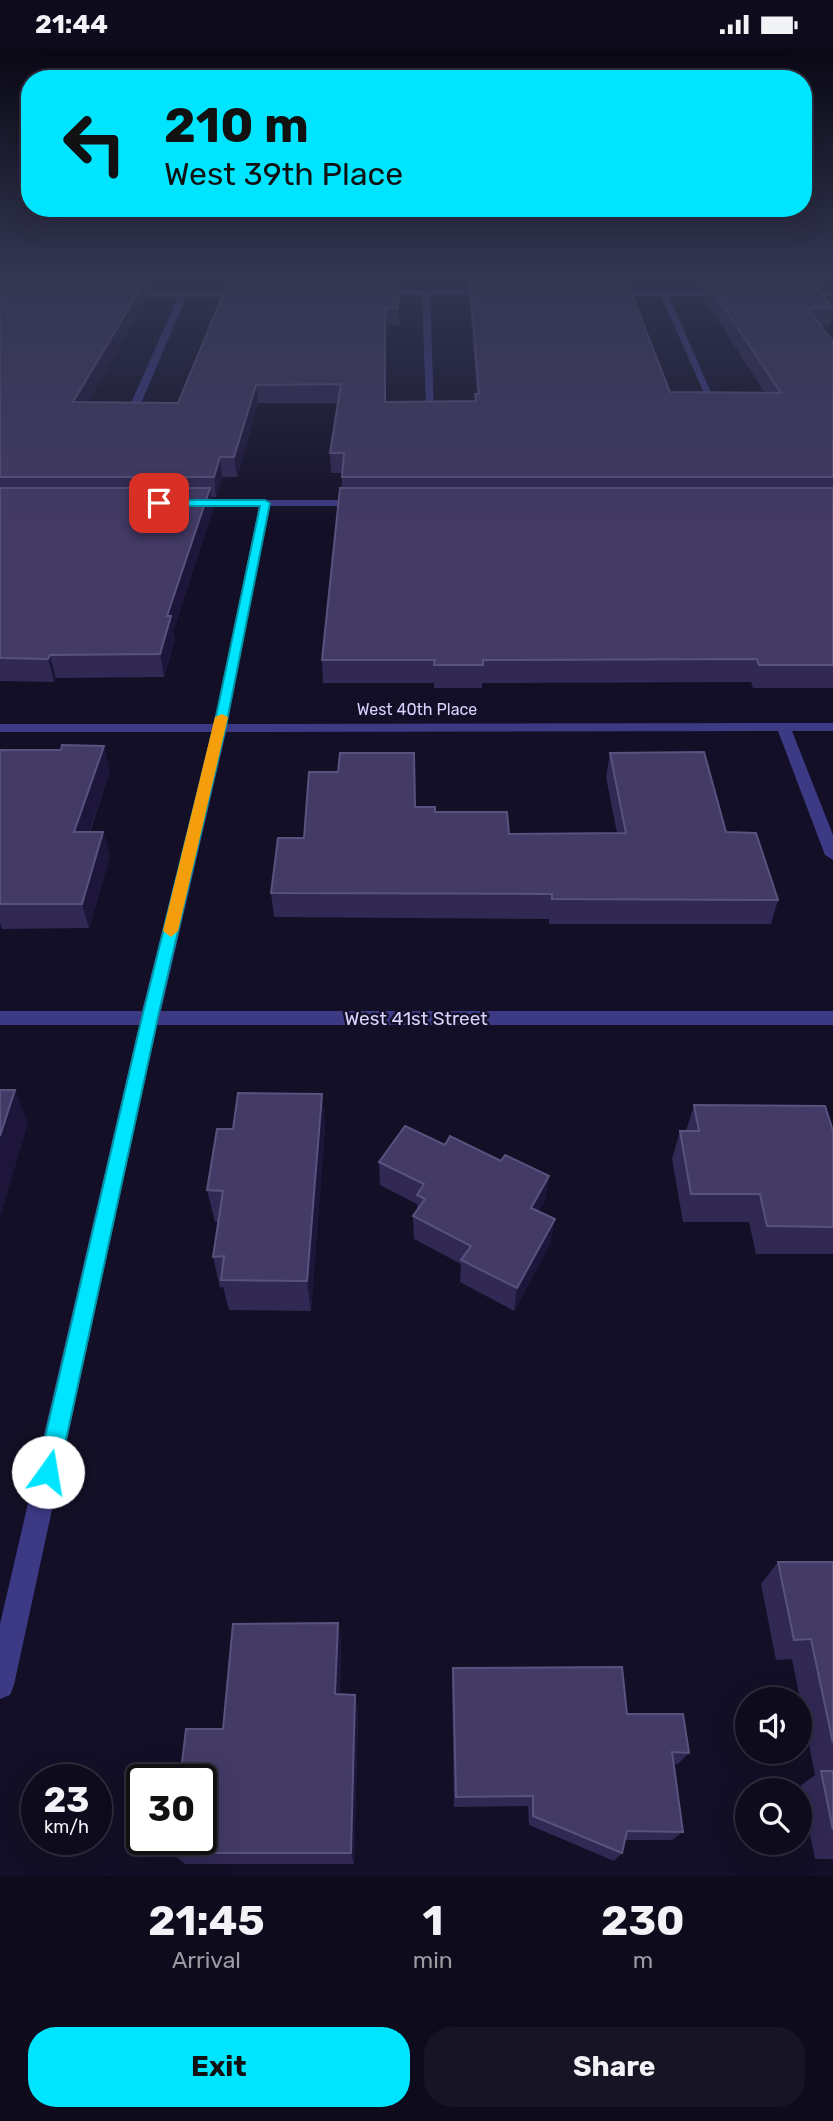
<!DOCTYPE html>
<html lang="en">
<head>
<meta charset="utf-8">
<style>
	body { margin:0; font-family:Rubik,sans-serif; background:#171425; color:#f1f3f6; height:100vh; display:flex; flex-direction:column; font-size:26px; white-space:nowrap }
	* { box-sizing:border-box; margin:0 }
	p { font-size:23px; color:#9b9ba3 }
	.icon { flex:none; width:38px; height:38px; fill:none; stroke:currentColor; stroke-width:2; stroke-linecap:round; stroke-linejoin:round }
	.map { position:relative; height:1827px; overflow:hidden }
	.panel { display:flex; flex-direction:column; background:#0e0b1c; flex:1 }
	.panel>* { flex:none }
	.banner { position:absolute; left:21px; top:21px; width:791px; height:147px; border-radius:28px; box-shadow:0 7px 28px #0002,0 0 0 2px #2e2b3b; background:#00e5ff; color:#111; overflow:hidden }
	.buttons { position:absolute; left:735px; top:1638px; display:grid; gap:14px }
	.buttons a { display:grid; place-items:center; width:77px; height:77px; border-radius:50%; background:#0e0b1c; box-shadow:0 7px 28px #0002,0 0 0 2px #2e2b3b; font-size:35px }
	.speed { position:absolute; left:21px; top:1715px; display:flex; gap:14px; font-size:35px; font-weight:700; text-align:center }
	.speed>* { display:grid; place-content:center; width:91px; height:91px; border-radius:50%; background:#0e0b1c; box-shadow:0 7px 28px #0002,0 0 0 2px #2e2b3b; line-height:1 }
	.speed small { font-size:18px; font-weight:400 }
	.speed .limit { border:4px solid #111; border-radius:10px; background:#fff; color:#111 }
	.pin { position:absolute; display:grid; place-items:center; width:60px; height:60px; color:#fff; margin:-30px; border-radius:14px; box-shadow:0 4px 10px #0006 }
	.me { position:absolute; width:77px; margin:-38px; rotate:13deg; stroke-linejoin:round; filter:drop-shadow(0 0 5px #0008) }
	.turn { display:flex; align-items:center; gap:24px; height:147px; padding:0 28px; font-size:32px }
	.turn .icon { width:91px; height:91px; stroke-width:2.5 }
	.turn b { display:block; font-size:49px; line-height:60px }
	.eta { display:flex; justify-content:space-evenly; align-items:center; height:119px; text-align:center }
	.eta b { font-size:42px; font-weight:700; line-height:49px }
	.primary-button { display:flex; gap:14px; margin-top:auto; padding:14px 28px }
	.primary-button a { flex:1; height:80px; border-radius:28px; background:#00e5ff; color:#111; font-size:28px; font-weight:700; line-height:80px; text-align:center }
	.primary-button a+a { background:#171425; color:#f1f3f6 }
	.status { display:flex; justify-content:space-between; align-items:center; height:49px; padding:0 35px; background:#0e0b1c; direction:ltr }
	.status svg { height:19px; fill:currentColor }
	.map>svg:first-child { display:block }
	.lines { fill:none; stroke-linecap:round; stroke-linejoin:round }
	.minor { fill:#3d3a85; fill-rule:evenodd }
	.wall { fill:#312854; fill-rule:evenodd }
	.shaded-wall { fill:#1d163a }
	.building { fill:#433a66; stroke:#5a527e; stroke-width:2 }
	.route { fill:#00e5ff; stroke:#0095a6; stroke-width:2 }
	.slow { fill:#f59e0b }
	.labels { text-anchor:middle; stroke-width:5; stroke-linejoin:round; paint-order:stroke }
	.far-street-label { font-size:16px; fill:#d9d4ff; stroke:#130f26 }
	.street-label { font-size:19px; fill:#d9d4ff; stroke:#130f26 }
</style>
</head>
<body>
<div class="status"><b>21:44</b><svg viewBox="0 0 49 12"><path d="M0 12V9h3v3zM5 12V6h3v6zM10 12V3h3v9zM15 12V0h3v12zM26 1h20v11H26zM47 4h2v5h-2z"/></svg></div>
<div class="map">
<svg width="833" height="1827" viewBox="0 0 833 1827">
	<rect width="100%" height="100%" fill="#130f26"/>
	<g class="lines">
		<g class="minor">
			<path d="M371 242H493L497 244 493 246H430L434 361 426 359 422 246H374Z"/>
			<path d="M609 242 731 243 728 247H669L715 353 707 351 661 247 606 246Z"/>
			<path d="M801 243H833V247H798Z"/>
			<path d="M119 244H245L249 246 245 248H186L142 352 137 355 132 352 178 248H122Z"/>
			<path d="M189 451H360L365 454 360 457H270L227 675 833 674V682H792L833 786V811L825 806 778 682 226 683 161 962H833V976H157L14 1636 10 1646 0 1650V1575L139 976H0V962H142L212 683H0V675H214L259 457 185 456 184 454Z"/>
		</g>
	</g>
	<g class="wall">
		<path d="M0 225H399V276H385V353L475 352V345H477L469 250 470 239H468L465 225H805L803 233 833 258 830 276H820L833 292V639H753L751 633 482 634V639H434V634H323L322 611 342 439V424H331L330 404 338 354H258L237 428H222L216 448H212L213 460 173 583 175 590 164 628 56 629 54 633 0 632ZM156 231H233V234L178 354 88 353 146 251 145 241H151ZM623 231H694L699 240H706L704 250 765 344 670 343 622 233Z"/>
		<path d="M0 701 110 721 90 783H103L110 807 89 879 2 880 0 874Z"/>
		<path d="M610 704 726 783 778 851 771 875H549V870L274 868 271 844 304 789 435 763 509 785 617 784 606 728Z"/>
		<path d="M322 1045 325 1078 311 1262 229 1261 223 1238 220 1239 213 1208 218 1173H215L207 1141 233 1080Z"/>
		<path d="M694 1056 833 1082V1205H756L749 1173H683L672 1110 680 1082H686Z"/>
		<path d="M445 1096 549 1127 545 1151 539 1162 551 1193 514 1262 460 1233 461 1215 414 1190 413 1167 417 1162V1155L380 1136 379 1113Z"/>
		<path d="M778 1513H833V1810H815L800 1737 815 1726 792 1610 776 1611 761 1535Z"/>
		<path d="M338 1574 341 1595 340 1645 355 1646 358 1663 354 1815H185L172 1804 223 1680Z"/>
		<path d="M453 1619 627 1665 689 1704 678 1715H673L683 1783 672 1791H625L622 1804 614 1812 529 1776 528 1757 454 1758 452 1633Z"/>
	</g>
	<g class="shaded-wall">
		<path d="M149 225H155L156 231 151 241Z"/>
		<path d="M144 234 146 251 77 373 73 353Z"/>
		<path d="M256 336 258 354 237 428 234 408Z"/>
		<path d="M220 408 222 428 216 448 214 428Z"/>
		<path d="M210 439 213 460 173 583 175 590 164 628 160 605 167 567Z"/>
		<path d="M50 606 56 629 54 633 48 610Z"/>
		<path d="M104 697 110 721 81 807 74 783Z"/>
		<path d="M103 783 110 807 89 879 82 855Z"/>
		<path d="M15 1041 28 1074 0 1169V1087Z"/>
		<path d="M322 1045 325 1078 311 1262 307 1232Z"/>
		<path d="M549 1127 545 1151 528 1182 531 1159Z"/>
		<path d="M555 1170 551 1193 514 1262 517 1239Z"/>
		<path d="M338 1574 341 1595 339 1663 335 1645Z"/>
		<path d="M355 1646 358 1663 354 1815 351 1804Z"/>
	</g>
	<g class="building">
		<path d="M627 233 670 343 781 344 707 233H813L833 258V259H807L833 292V428H342L344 404H330L341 335 256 336 234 408H220L214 428H0V234H144L73 353 178 354 228 234H399L398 259H385V353L476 352 475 345H479L470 234Z"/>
		<path d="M0 439H210L167 567H171L160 605 50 606 48 610 0 609Z"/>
		<path d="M340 439H833V616H759L757 610 483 611V616H434L435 611H322Z"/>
		<path d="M62 696 104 697 74 783H103L82 855H0V701H61Z"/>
		<path d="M704 703 726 783 756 784 778 851 552 850V845L271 844 278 789H304L309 723H338L340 704H414L415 758H435V763H507L509 785 626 784 610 704Z"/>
		<path d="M0 1041H15L0 1087Z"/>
		<path d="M238 1044 322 1045 307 1232 221 1231 224 1207 213 1208 223 1142 207 1141 217 1080H233Z"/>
		<path d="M694 1056 825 1057 833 1082V1178L767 1177 760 1145H691L680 1082H699Z"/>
		<path d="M405 1077 445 1096 450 1087 501 1112 505 1106 549 1127 531 1159 555 1170 517 1239 461 1211 471 1197 413 1167 425 1150 417 1146 424 1135 379 1113Z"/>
		<path d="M778 1513H833V1694L811 1590 794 1591Z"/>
		<path d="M338 1574 335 1645 355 1646 351 1804H172L173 1790H201V1731H180L186 1680H223L233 1575Z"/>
		<path d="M622 1618 627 1665H683L689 1704 672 1703 683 1783 627 1782 622 1804 533 1767V1747L456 1748 453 1619Z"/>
		<path d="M821 1722H833V1781Z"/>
	</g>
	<linearGradient id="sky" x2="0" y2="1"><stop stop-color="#0a0815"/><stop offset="0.47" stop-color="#333752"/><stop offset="1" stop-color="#333752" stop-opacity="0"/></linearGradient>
	<rect width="833" height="481" fill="url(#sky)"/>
	<path class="route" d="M265 451 270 454 226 677 158 968 59 1423 56 1431 48 1434 40 1431 37 1423 142 968 214 677 260 457H159L154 454 159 451Z"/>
	<path class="slow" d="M222 665 228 668 178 882 171 888 163 882 215 668Z"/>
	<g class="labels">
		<g class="far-street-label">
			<text x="417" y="666">West 40th Place</text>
		</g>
		<g class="street-label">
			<text x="416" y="976">West 41st Street</text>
		</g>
	</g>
</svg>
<div class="buttons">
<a><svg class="icon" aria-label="sound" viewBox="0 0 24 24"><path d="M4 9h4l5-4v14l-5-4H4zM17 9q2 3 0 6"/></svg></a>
<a><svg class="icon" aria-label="search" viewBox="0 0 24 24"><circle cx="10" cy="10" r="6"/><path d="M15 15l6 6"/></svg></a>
</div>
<div class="speed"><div>23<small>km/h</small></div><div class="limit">30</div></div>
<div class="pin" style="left:159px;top:454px;background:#d93025"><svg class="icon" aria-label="arrive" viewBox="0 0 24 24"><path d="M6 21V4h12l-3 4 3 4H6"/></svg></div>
<svg class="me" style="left:48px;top:1423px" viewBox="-20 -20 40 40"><circle r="19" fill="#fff"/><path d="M0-13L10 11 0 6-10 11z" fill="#00e5ff"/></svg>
<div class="banner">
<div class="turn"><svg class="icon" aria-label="left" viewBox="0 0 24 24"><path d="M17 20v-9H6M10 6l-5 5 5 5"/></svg><div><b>210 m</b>West 39th Place</div></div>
</div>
</div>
<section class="panel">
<div class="eta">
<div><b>21:45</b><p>Arrival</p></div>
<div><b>1</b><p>min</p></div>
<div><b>230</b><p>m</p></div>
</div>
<div class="primary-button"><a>Exit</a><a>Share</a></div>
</section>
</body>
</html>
